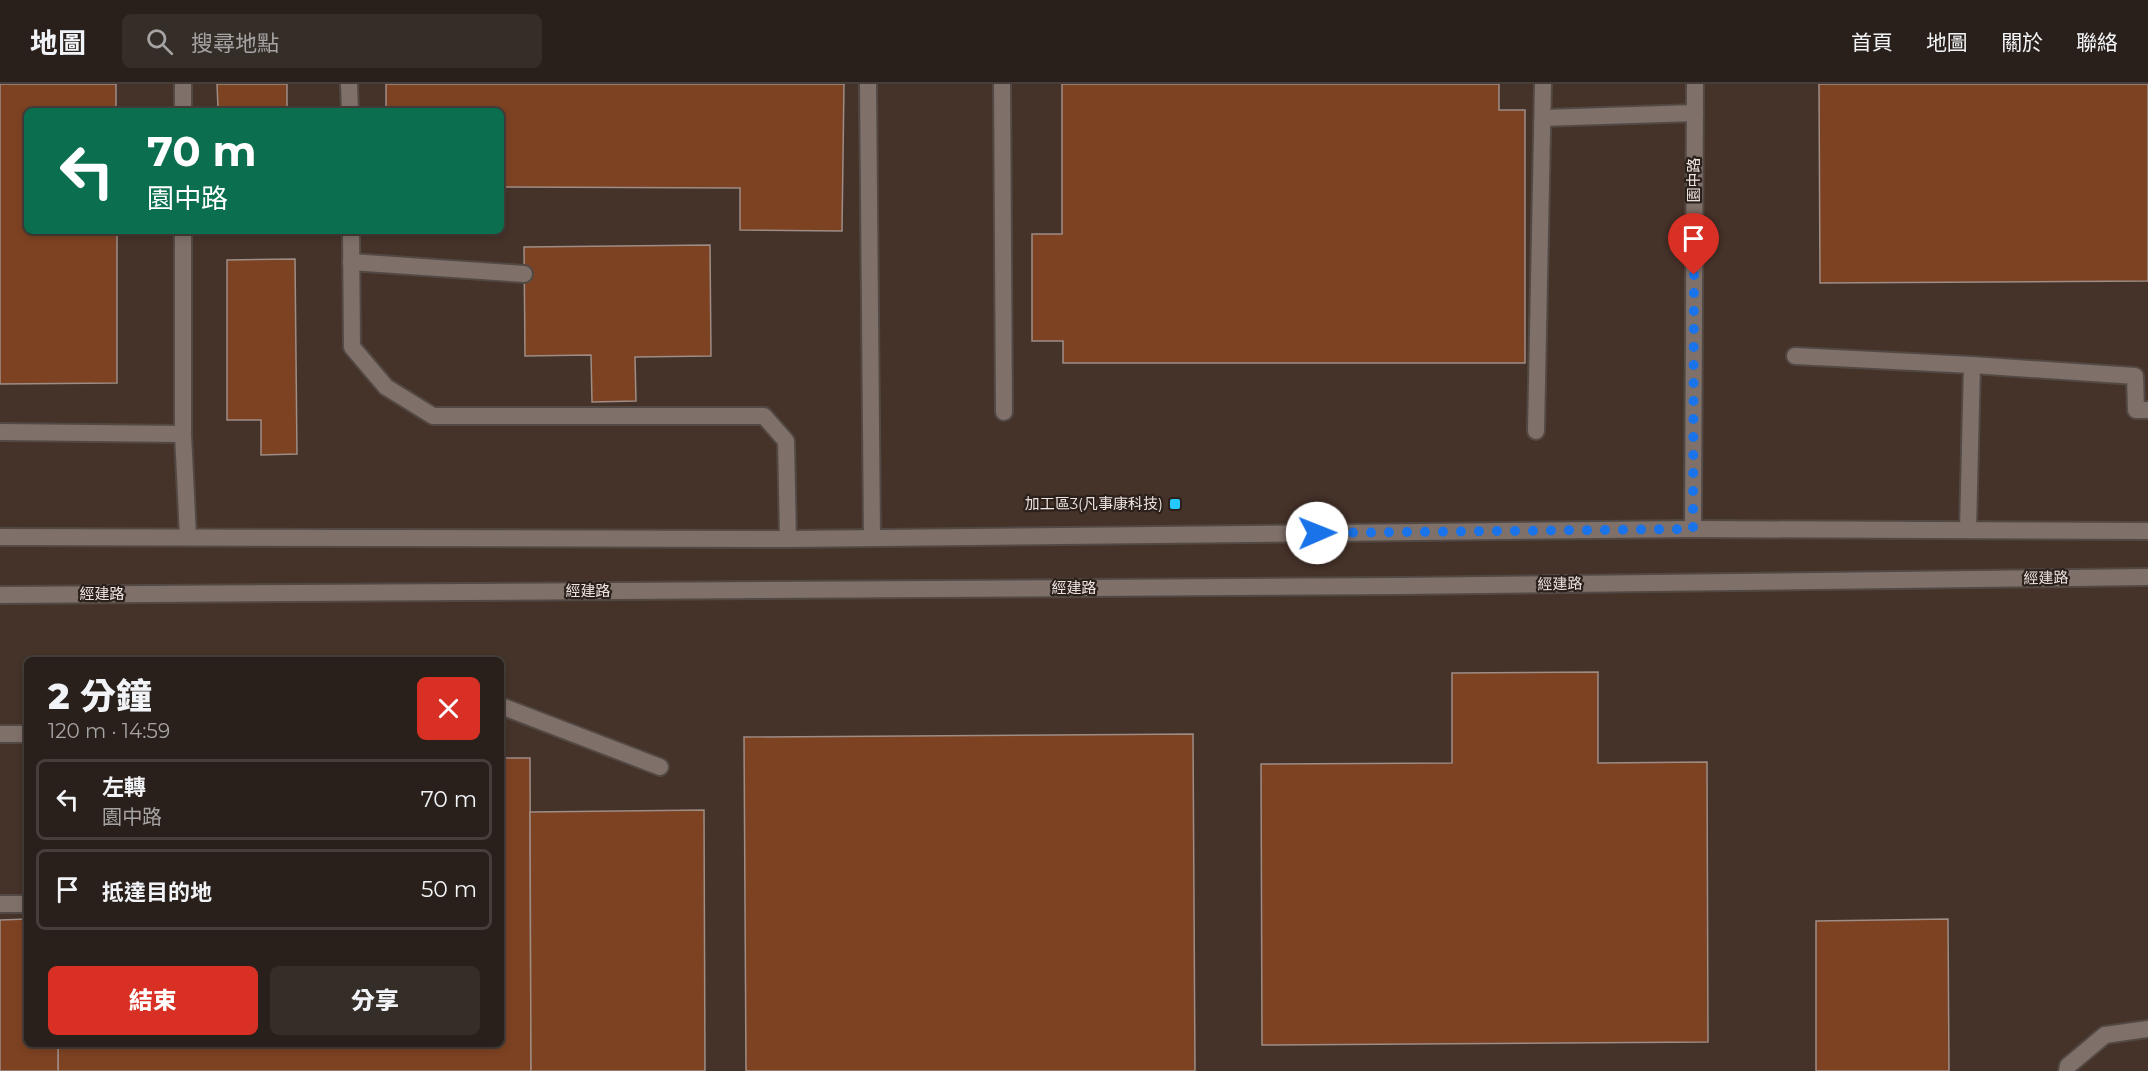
<!DOCTYPE html>
<html lang="zh-TW">
<head>
<meta charset="utf-8">
<style>
	body { margin:0; font-family:Montserrat,"Noto Sans TC",sans-serif; background:#352d28; color:#f1f3f6; height:100vh; display:flex; flex-direction:column; font-size:22px; white-space:nowrap }
	* { box-sizing:border-box; margin:0 }
	p { font-size:20px; color:#a5a3a3 }
	.icon { flex:none; width:33px; height:33px; fill:none; stroke:currentColor; stroke-width:2; stroke-linecap:round; stroke-linejoin:round }
	.map { position:relative; flex:1; overflow:hidden }
	.details { position:absolute; left:24px; top:573px; width:480px; height:390px; display:flex; flex-direction:column; background:#29201b; border-radius:9px; box-shadow:0 3px 9px #0003,0 0 0 2px #453e3a }
	.details>* { flex:none }
	.guide { position:absolute; left:24px; top:24px; width:480px; height:126px; border-radius:9px; box-shadow:0 3px 9px #0003,0 0 0 2px #453e3a; background:#0b6e4f; color:#fff; overflow:hidden }
	.pin { position:absolute; display:grid; place-items:center; width:51px; height:51px; color:#fff; margin:-62px -26px; border-radius:50% 50% 50% 0; rotate:-45deg; box-shadow:0 0 6px #0007 }
	.pin .icon { rotate:45deg }
	.me { position:absolute; width:66px; margin:-33px; rotate:89deg; stroke-linejoin:round; filter:drop-shadow(0 0 4px #0008) }
	.turn { display:flex; align-items:center; gap:21px; height:126px; padding:0 24px; font-size:27px }
	.turn .icon { width:78px; height:78px; stroke-width:2.5 }
	.turn b { display:block; font-size:42px; line-height:51px }
	.round { display:grid; place-items:center; flex:none; width:63px; height:63px; border-radius:9px; background:#352d28 }
	.headline { display:flex; align-items:center; justify-content:space-between; height:102px; padding:0 24px }
	h1 { font-size:36px; font-weight:800; line-height:45px }
	.cta { display:flex; gap:12px; margin-top:auto; padding:12px 24px }
	.cta a { flex:1; height:69px; border-radius:9px; background:#d93025; color:#fff; font-size:24px; font-weight:800; line-height:69px; text-align:center }
	.cta a+a { background:#352d28; color:#f1f3f6 }
	ul { padding:0; list-style:none }
	li { display:flex; align-items:center; gap:18px; height:81px; margin:0 12px 9px; padding:0 12px; border:3px solid #453e3a; border-radius:9px }
	li div { flex:1 }
	li b { display:block; font-size:22px }
	li em { font-style:normal }
	header { display:flex; align-items:center; gap:36px; box-sizing:border-box; height:84px; padding:0 30px; background:#29201b; border-bottom:2px solid #453e3a }
	header strong { font-size:28px }
	nav { display:flex; gap:33px; margin-inline-start:auto; font-size:21px }
	.search { width:420px; height:54px; background:#352d28; display:flex; align-items:center; gap:15px; box-sizing:border-box; padding:0 21px; border-radius:9px; color:#a5a3a3; font-size:22px }
	.map>svg:first-child { display:block }
	.built { fill:#453229; fill-rule:evenodd }
	.building { fill:#7d4222; stroke:#9d8d86; stroke-width:1.5 }
	.lines { fill:none; stroke-linecap:round; stroke-linejoin:round }
	.service-casing { stroke:#534944; stroke-width:20 }
	.minor-casing { stroke:#534944; stroke-width:20 }
	.service { stroke:#7f7069; stroke-width:16 }
	.minor { stroke:#7f7069; stroke-width:16 }
	.route { stroke:#1a73e8; stroke-width:10; stroke-dasharray:0 18 }
	.poi-dot { fill:#25c9fe; stroke:#2c201b; stroke-width:2 }
	.labels { text-anchor:middle; stroke-width:4.5; stroke-linejoin:round; paint-order:stroke }
	.street-label { font-size:15px; fill:#ebe3df; stroke:#2c201b }
	.poi-label { font-size:15px; fill:#ebe3df; stroke:#2c201b; text-anchor:end }
</style>
</head>
<body>
<header>
<strong>地圖</strong>
<div class="search"><svg class="icon" aria-label="search" viewBox="0 0 24 24"><circle cx="10" cy="10" r="6"/><path d="M15 15l6 6"/></svg>搜尋地點</div>
<nav><a>首頁</a><a>地圖</a><a>關於</a><a>聯絡</a></nav>
</header>
<div class="map">
<svg width="2148" height="987" viewBox="0 0 2148 987">
	<rect width="100%" height="100%" fill="#372a24"/>
	<path class="built" d="M0 0H2148V987H0ZM27 27H501V147H27ZM27 576H501V960H27Z"/>
	<g class="building">
		<path d="M0 0H116V27H27V147H117V299L0 300Z"/>
		<path d="M217 0H287V24H218Z"/>
		<path d="M386 0H844L842 147 740 146V104L501 103V27H386Z"/>
		<path d="M1062 0H1499V26H1525V279H1063V257H1032V150H1062Z"/>
		<path d="M1819 0H2148V197L1820 199Z"/>
		<path d="M385 147H496V149L385 148Z"/>
		<path d="M710 161 711 272 635 273 636 317 592 318 591 271 525 272 524 163Z"/>
		<path d="M295 175 297 370 261 371V336H227V176Z"/>
		<path d="M1598 588V679L1707 678 1708 958 1262 961 1261 680 1452 679V589Z"/>
		<path d="M1193 650 1195 987H746L744 653Z"/>
		<path d="M501 674H530L531 987H58V960H501Z"/>
		<path d="M704 726 705 987H531L530 728Z"/>
		<path d="M27 835V960H58V987H0V836Z"/>
		<path d="M1948 835 1949 987H1816V837Z"/>
	</g>
	<g class="lines">
		<defs>
			<g id="service">
				<path d="M183 0V27"/>
				<path d="M349 0 350 27"/>
				<path d="M868 0 872 454"/>
				<path d="M1002 0 1004 328"/>
				<path d="M1543 34 1695 29"/>
				<path d="M183 147V350L188 453"/>
				<path d="M351 147 352 263 386 303 433 332H764L786 357 788 455"/>
				<path d="M351 178 524 190"/>
				<path d="M1795 272 1972 281 1968 446"/>
				<path d="M1972 281 2135 292 2136 326H2148"/>
				<path d="M1536 347 1543 0"/>
				<path d="M0 348 183 350"/>
				<path d="M501 622 660 683"/>
				<path d="M0 650H27"/>
				<path d="M0 820H27"/>
				<path d="M2067 987 2068 982 2105 951 2148 945"/>
			</g>
			<g id="minor">
				<path d="M1693 445 1695 0"/>
				<path d="M0 453 788 455 1693 445 2148 447"/>
				<path d="M0 511 1399 502 2148 493"/>
			</g>
		</defs>
		<use href="#service" class="service-casing"/>
		<use href="#minor" class="minor-casing"/>
		<use href="#service" class="service"/>
		<use href="#minor" class="minor"/>
	</g>
	<g class="lines">
		<path class="route" d="M1317 449 1693 445 1694 191"/>
	</g>
	<rect class="poi-dot" x="1169" y="414" width="12" height="12" rx="3"/>
	<g class="labels">
		<g class="street-label">
			<text transform="translate(1694 96) rotate(-90)" y="5">園中路</text>
			<text transform="translate(2046 494) rotate(-1)" y="5">經建路</text>
			<text transform="translate(1560 500) rotate(-1)" y="5">經建路</text>
			<text x="1074" y="509">經建路</text>
			<text x="588" y="512">經建路</text>
			<text x="102" y="515">經建路</text>
		</g>
		<g class="poi-label">
			<text x="1163" y="425">加工區3(凡事康科技)</text>
		</g>
	</g>
</svg>
<div class="pin" style="left:1694px;top:191px;background:#d93025"><svg class="icon" aria-label="arrive" viewBox="0 0 24 24"><path d="M6 21V4h12l-3 4 3 4H6"/></svg></div>
<svg class="me" style="left:1317px;top:449px" viewBox="-20 -20 40 40"><circle r="19" fill="#fff"/><path d="M0-13L10 11 0 6-10 11z" fill="#1a73e8"/></svg>
<div class="guide">
<div class="turn"><svg class="icon" aria-label="left" viewBox="0 0 24 24"><path d="M17 20v-9H6M10 6l-5 5 5 5"/></svg><div><b>70 m</b>園中路</div></div>
</div>
<section class="details">
<div class="headline"><div><h1>2 分鐘</h1><p>120 m · 14:59</p></div><a class="round" style="background:#d93025;color:#fff"><svg class="icon" aria-label="close" viewBox="0 0 24 24"><path d="M6 6l12 12M18 6L6 18"/></svg></a></div>
<ul>
<li><svg class="icon" aria-label="left" viewBox="0 0 24 24"><path d="M17 20v-9H6M10 6l-5 5 5 5"/></svg><div><b>左轉</b><p>園中路</p></div><em>70 m</em></li>
<li><svg class="icon" aria-label="arrive" viewBox="0 0 24 24"><path d="M6 21V4h12l-3 4 3 4H6"/></svg><div><b>抵達目的地</b></div><em>50 m</em></li>
</ul>
<div class="cta"><a>結束</a><a>分享</a></div>
</section>
</div>
</body>
</html>
